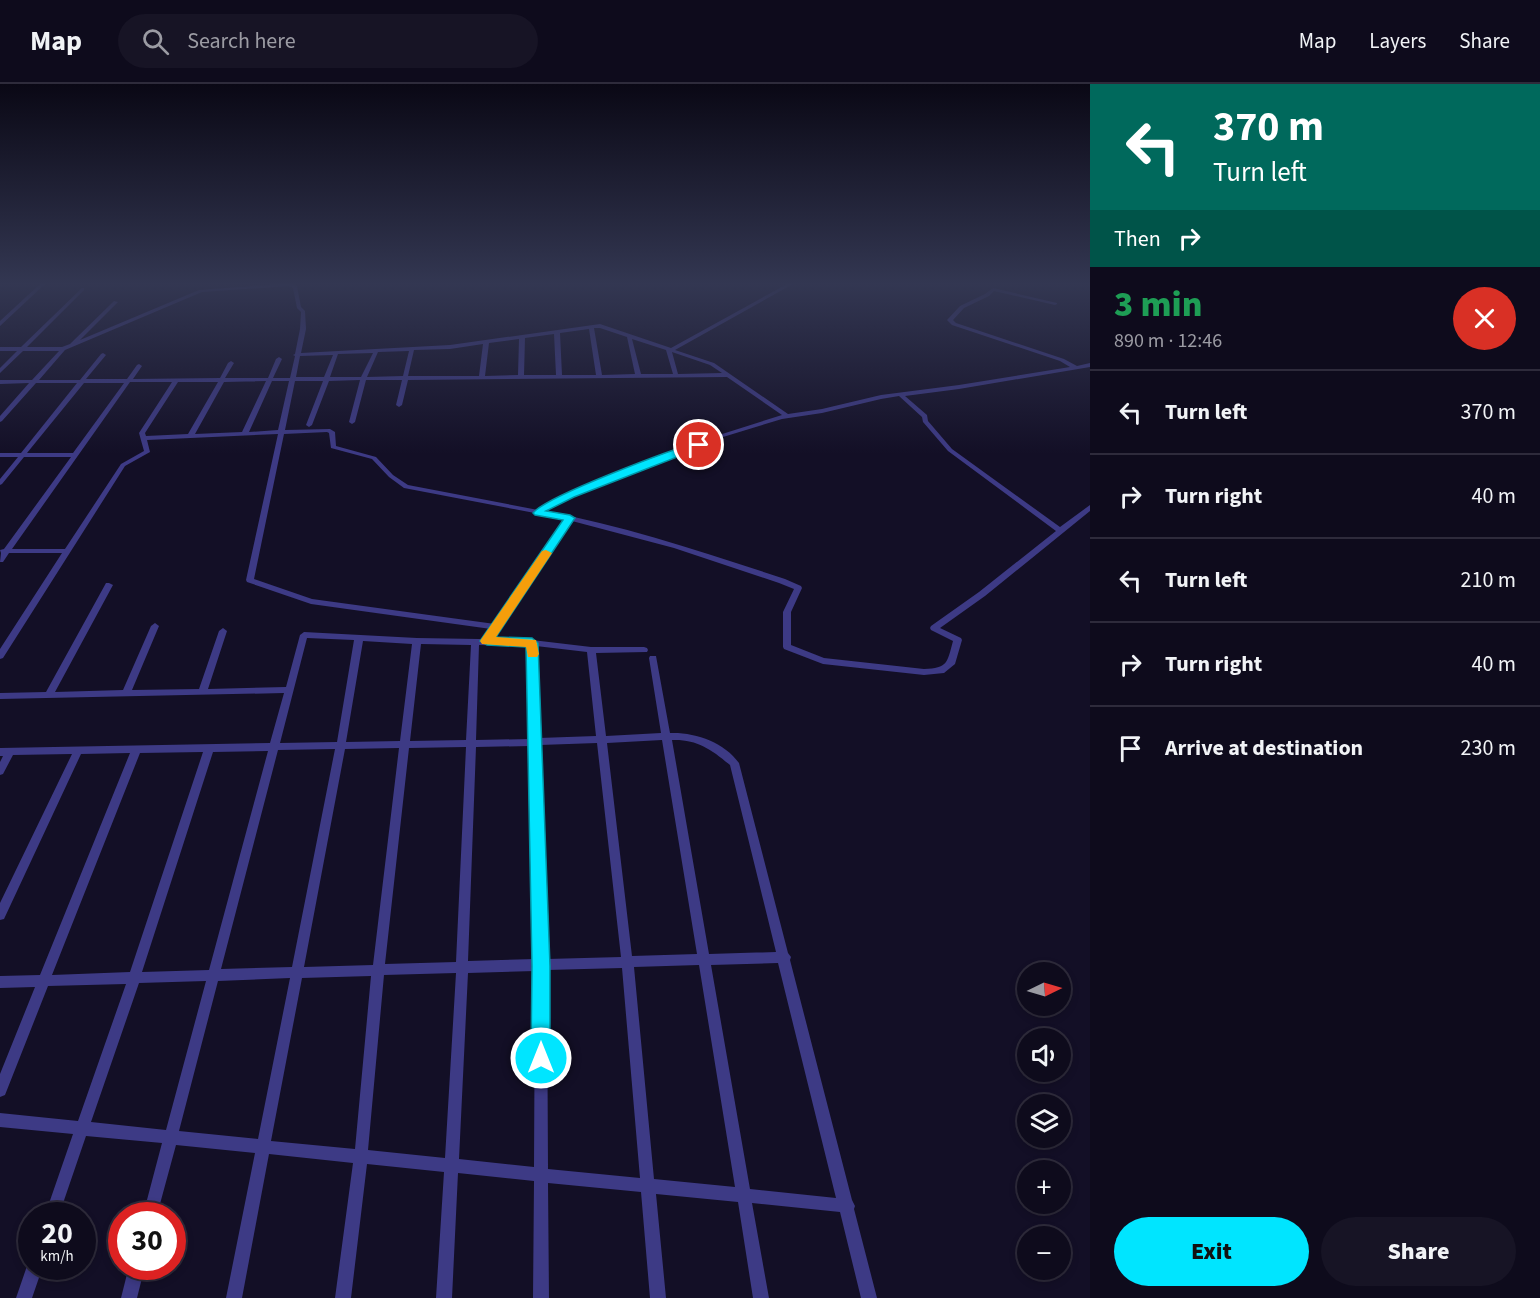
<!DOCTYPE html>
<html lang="en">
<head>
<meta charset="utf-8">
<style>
	body { margin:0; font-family:"Source Sans 3",sans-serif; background:#171425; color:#f1f3f6; height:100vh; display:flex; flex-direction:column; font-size:22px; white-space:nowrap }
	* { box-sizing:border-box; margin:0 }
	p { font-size:20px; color:#9b9ba3 }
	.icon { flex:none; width:33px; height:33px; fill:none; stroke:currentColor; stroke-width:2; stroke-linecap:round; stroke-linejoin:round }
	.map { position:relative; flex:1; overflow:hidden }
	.panel { display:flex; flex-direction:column; background:#0e0b1c; width:450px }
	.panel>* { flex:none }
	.banner { background:#00695c; color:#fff; overflow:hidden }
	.needle { width:39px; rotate:85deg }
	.fabs { position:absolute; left:1017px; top:878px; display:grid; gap:12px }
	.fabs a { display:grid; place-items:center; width:54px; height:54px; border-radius:50%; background:#0e0b1c; box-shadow:0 3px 9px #0003,0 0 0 2px #2e2b3b; font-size:30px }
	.speed { position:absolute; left:18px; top:1118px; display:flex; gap:12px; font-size:30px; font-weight:700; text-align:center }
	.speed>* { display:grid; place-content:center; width:78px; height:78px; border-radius:50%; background:#0e0b1c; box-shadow:0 3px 9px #0003,0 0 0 2px #2e2b3b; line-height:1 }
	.speed small { font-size:15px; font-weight:400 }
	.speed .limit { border:9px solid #d22; background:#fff; color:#111 }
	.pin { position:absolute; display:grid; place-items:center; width:51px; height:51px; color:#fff; margin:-26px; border:3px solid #fff; border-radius:50%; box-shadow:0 2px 6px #0007 }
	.me { position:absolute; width:66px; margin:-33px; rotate:0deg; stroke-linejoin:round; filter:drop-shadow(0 0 4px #0008) }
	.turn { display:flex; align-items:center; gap:21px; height:126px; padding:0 24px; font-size:27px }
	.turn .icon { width:78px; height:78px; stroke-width:2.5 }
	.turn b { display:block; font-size:42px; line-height:51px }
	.then { display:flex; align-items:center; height:57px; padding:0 24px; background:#0003; gap:12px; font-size:22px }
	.round { display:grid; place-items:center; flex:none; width:63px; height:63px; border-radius:32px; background:#171425 }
	.summary { display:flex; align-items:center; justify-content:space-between; height:102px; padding:0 24px }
	h1 { font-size:36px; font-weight:800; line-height:45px; color:#1e9e55 }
	.cta { display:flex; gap:12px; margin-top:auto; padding:12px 24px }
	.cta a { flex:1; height:69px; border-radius:36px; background:#00e5ff; color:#111; font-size:24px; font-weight:800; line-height:69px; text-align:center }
	.cta a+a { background:#171425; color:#f1f3f6 }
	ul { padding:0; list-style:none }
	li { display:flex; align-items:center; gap:18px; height:84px; padding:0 24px; border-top:2px solid #2e2b3b }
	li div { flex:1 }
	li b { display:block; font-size:22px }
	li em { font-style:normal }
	header { display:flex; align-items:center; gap:36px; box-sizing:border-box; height:84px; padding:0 30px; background:#0e0b1c; border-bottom:2px solid #2e2b3b }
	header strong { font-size:28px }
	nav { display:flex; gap:33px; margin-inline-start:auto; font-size:21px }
	.search { width:420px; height:54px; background:#171425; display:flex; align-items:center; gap:15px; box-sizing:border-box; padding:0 21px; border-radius:33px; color:#9b9ba3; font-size:22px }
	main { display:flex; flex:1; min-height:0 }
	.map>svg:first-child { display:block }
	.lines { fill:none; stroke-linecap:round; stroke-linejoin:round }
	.minor { fill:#3d3a85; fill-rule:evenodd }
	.tertiary { fill:#3d3a85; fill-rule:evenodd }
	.route { fill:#00e5ff; stroke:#0095a6; stroke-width:1.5 }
	.slow { fill:#f59e0b }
</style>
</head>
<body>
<header>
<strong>Map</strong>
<div class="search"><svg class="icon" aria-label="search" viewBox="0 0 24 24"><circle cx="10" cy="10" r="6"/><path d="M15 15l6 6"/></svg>Search here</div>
<nav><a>Map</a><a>Layers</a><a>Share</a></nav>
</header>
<main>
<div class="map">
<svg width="1090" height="1214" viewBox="0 0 1090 1214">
	<rect width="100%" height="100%" fill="#130f26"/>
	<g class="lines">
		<g class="minor">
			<path d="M40 200H45L0 242V237Z"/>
			<path d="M279 200H292L297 202 301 223 305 227 306 245 301 269 450 261 600 240 671 264 787 200H793L675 266 714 279 788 330 822 325 881 311 959 301 1070 283 1060 277 952 241 947 236 960 222 985 210 993 204 1057 219V220L1055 221 994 207 989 212 964 224 953 236 956 239 1064 275 1077 282 1090 279V283L959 305 905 312 927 331 928 337 952 365 1060 443 1090 421V427L985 512 940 544 961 554 962 556 955 580 944 589 924 591 823 580 784 565 783 563V528L794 505 779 499 674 464 572 437 497 549H491L490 547 491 545 311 520 247 498 246 496 278 350 147 356 150 368 125 382 3 574 0 575V565L62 469H9L3 478H0L1 469 0 466 4 465 71 373H24L2 400 0 401V395L18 373H0V369H21L77 299H36L2 337 0 338V332L29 299 0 300V296H32L59 267H23L0 289V284L17 267H0V263H21L82 204H84V206L27 263H62L70 260 114 217 118 218 80 256 199 206ZM289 202 293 204 297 224 301 228 300 245 295 270 293 271 295 272 290 294H273L282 275 279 273 276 275 268 294H225L234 279 231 277 228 279 220 294 133 295 142 282 139 280 137 281 127 295H86L106 271 103 269 101 270 80 296H39L65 266 202 208ZM594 244H600L627 253 635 290 602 291ZM589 245 596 291H562L560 249ZM554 250 556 291H524L525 254ZM519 255 518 291 485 292 489 259ZM632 255 666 266 673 290H641ZM483 260 479 292H408L414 266 450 265ZM409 267 403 292 367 293 378 268ZM672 268 710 281 722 289 678 290ZM373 269 361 293H330L338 270ZM333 271 324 293H296L300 272ZM727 293 782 331 719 351 568 410 540 424 538 426 408 401 393 391 376 373 336 362 335 348 330 345 285 346 295 297H323L306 341 309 343 312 341 329 297 360 296 349 338 352 340 355 338 366 296H402L396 321 399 323 402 321 408 296ZM266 297 242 348 195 350 224 298ZM272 297H289L278 346 249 348ZM130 298H172L139 349 144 367 121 380 65 465H12ZM178 298H218L188 350 146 352 145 349ZM84 299H124L73 369H27ZM899 312 922 333 923 338 948 367 1056 447 979 508 931 542 930 544 931 546 953 557C947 579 948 584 924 585L824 574 791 561V528L802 504 801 502 785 495C706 469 626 442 544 427L572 412 723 353 782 335 822 329 881 315ZM327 348 329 349 331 364 372 375 389 393 404 404 566 435 495 540 312 515 254 495 284 350Z"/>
			<path d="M106 499H109L113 501 55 608 123 606 151 542 155 539 159 542 132 606 199 605 219 547 223 544 227 547 208 605 286 603 300 551 304 548 417 554 532 556 591 563H644L647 564 648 566 647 568 596 569 606 652 661 649 649 574 650 572H656L670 649C695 648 724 658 739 679L788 869 791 873 790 876 852 1116 855 1122 854 1125 877 1214H861L840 1128 752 1119 769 1214H753L738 1118 656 1110 666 1214H650L641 1108 548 1099 549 1214H533L534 1097 458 1089 452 1214H436L444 1088 367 1080 351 1214H335L353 1079 269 1070 242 1214H226L255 1069 176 1061 157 1131H143L162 1059 86 1052 59 1131H45L73 1050 0 1043V1029L78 1037 126 900 48 902 5 1011 0 1013V990L35 903 0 904V892L40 891 130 669 81 670 4 835 0 836V819L72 670 13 671 3 690 0 691V678L3 672H0V664L270 659 284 609 0 615V609L46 608ZM307 554 354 556 337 658 280 659ZM363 557 412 560 400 657 346 658ZM421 560 471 561 466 656 410 657ZM479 561 528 562 530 655 476 656ZM536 562 587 568 596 652 539 654ZM662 656 697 870 632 872 607 659ZM672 656C696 655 711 665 730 681L776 868 709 870ZM597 659 621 873 547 875 540 661ZM530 662 535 875 468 877 476 663ZM466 663 456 878 385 880 409 664ZM399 664 373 881 304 883 345 665ZM335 665 292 883 221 885 278 666ZM268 667 209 886 142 888 213 668ZM203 668 130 888 52 891 140 669ZM778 879 836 1114 750 1105 711 881ZM699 881 735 1103 654 1095 634 883ZM622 884 640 1094 548 1085 547 886ZM535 887 534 1083 459 1075 468 889ZM456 889 445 1074 368 1066 384 891ZM371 892 355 1065 271 1057 302 894ZM290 894 258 1055 179 1047 218 897ZM206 897 166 1046 91 1038 139 899Z"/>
			<path d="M32 1176V1182H43L32 1214H16L27 1182Z"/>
			<path d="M129 1182H145L137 1214H121Z"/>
		</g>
		<path class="tertiary" d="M286 200H292L293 201 290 203Z"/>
	</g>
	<linearGradient id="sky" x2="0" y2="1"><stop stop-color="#0a0815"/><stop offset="0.54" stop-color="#333752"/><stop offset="1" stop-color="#333752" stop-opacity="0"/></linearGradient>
	<rect width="1090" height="370" fill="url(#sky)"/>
	<path class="route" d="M699 358 704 361 703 363 574 413 546 427 570 431 575 434 496 553 532 554 538 559 550 882V974L548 981 541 984 534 981 531 974 532 882 526 563 487 561 480 557 563 436 535 431 533 429C546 412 673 365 699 358Z"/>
	<path class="slow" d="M546 466 552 469 496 553 536 556 539 570 537 573H528L526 563 482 560 480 557 482 554 542 467Z"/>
</svg>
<div class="fabs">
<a><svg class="needle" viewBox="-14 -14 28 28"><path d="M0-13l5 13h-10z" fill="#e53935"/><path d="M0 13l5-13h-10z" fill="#9b9ba3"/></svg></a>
<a><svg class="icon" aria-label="sound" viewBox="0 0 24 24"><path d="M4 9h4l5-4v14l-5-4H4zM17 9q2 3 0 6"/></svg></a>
<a><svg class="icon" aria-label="layers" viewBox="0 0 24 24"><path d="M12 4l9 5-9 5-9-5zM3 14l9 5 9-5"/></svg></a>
<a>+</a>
<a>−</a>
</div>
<div class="speed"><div>20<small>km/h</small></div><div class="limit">30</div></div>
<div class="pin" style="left:699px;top:361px;background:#d93025"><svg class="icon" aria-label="arrive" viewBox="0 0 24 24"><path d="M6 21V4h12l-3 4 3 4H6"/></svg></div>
<svg class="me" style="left:541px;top:974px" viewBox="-20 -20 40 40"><circle r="17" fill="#00e5ff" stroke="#fff" stroke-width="3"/><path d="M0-11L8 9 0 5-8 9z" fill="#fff"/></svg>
</div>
<section class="panel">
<div class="banner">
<div class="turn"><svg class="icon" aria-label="left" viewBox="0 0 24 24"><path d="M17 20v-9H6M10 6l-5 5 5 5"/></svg><div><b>370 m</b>Turn left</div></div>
<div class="then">Then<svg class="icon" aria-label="right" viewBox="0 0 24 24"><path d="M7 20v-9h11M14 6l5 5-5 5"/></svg></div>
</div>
<div class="summary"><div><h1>3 min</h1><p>890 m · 12:46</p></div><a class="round" style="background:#d93025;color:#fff"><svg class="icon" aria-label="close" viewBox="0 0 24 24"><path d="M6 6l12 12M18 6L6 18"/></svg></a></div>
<ul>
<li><svg class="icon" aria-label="left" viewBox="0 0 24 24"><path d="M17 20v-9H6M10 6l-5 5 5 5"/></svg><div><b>Turn left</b></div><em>370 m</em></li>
<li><svg class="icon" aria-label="right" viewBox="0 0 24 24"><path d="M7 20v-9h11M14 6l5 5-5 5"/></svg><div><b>Turn right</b></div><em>40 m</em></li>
<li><svg class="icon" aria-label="left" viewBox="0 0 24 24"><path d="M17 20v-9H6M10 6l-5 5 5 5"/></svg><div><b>Turn left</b></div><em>210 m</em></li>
<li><svg class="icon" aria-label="right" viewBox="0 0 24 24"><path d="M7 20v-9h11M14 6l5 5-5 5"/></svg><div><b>Turn right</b></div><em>40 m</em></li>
<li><svg class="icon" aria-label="arrive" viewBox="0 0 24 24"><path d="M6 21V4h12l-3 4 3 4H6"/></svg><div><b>Arrive at destination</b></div><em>230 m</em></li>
</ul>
<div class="cta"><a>Exit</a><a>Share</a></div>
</section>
</main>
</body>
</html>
